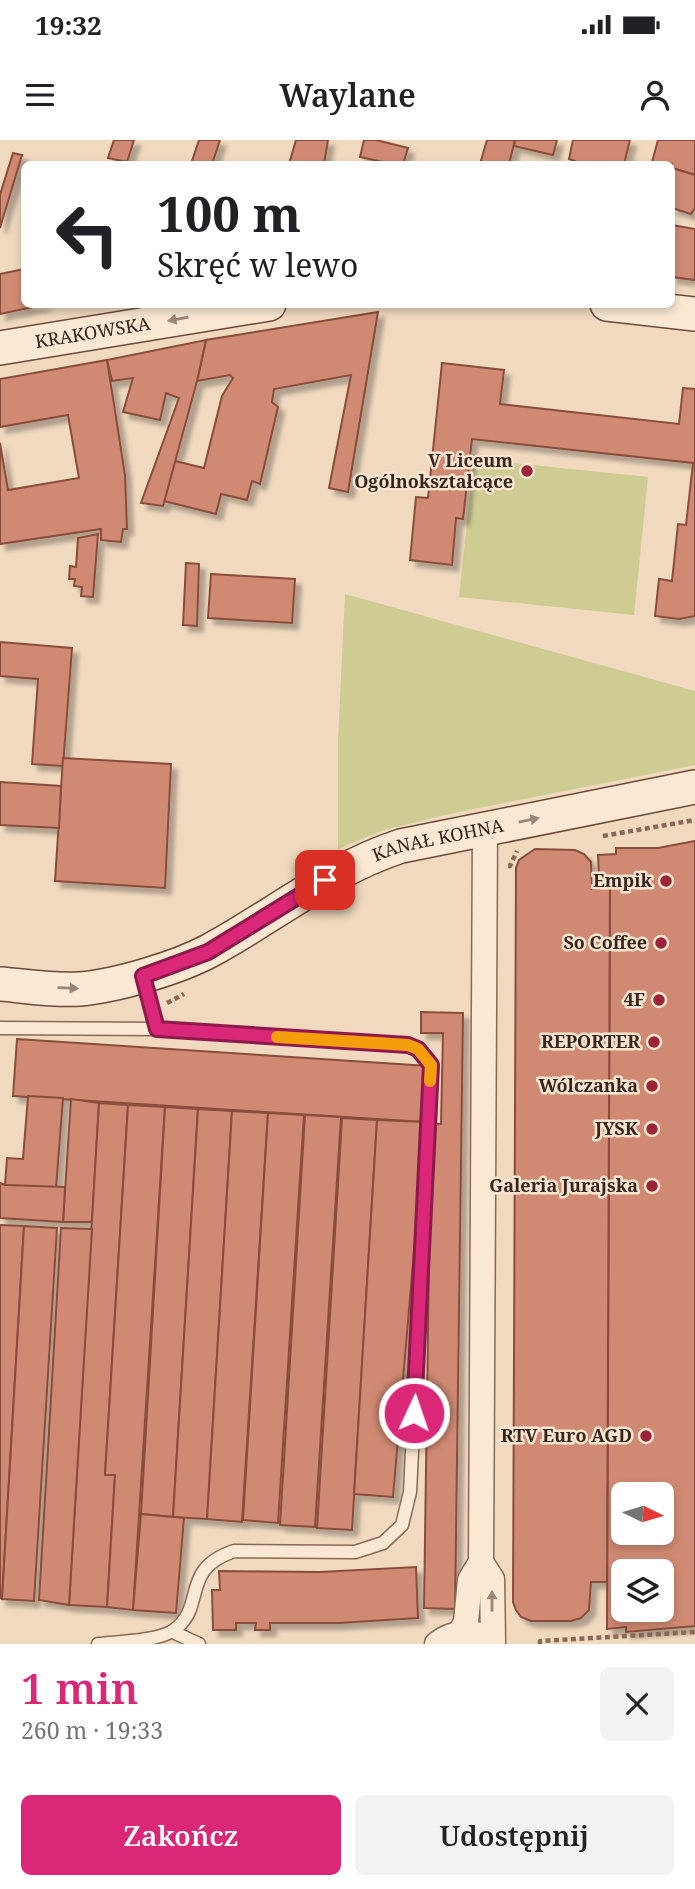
<!DOCTYPE html>
<html lang="pl">
<head>
<meta charset="utf-8">
<style>
	body { margin:0; font-family:"Noto Serif",serif; background:#f2f2f2; color:#202124; height:100vh; display:flex; flex-direction:column; font-size:26px; white-space:nowrap }
	* { box-sizing:border-box; margin:0 }
	p { font-size:23px; color:#757577 }
	.icon { flex:none; width:38px; height:38px; fill:none; stroke:currentColor; stroke-width:2; stroke-linecap:round; stroke-linejoin:round }
	.map { position:relative; height:1504px; overflow:hidden }
	.panel { display:flex; flex-direction:column; background:#fff; flex:1 }
	.panel>* { flex:none }
	.banner { position:absolute; left:21px; top:21px; width:654px; height:147px; border-radius:10px; box-shadow:0 4px 10px #0003; background:#fff; color:#202124; overflow:hidden }
	.needle { width:46px; rotate:95deg }
	.tools { position:absolute; left:611px; top:1342px; display:grid; gap:14px }
	.tools a { display:grid; place-items:center; width:63px; height:63px; border-radius:10px; background:#fff; box-shadow:0 4px 10px #0003; font-size:35px }
	.pin { position:absolute; display:grid; place-items:center; width:60px; height:60px; color:#fff; margin:-30px; border-radius:14px; box-shadow:0 4px 10px #0006 }
	.me { position:absolute; width:77px; margin:-38px; rotate:3deg; stroke-linejoin:round; filter:drop-shadow(0 0 5px #0008) }
	.turn { display:flex; align-items:center; gap:24px; height:147px; padding:0 21px; font-size:32px }
	.turn .icon { width:91px; height:91px; stroke-width:2.5 }
	.turn b { display:block; font-size:49px; line-height:60px }
	.round { display:grid; place-items:center; flex:none; width:74px; height:74px; border-radius:10px; background:#f2f2f2 }
	.headline { display:flex; align-items:center; justify-content:space-between; height:119px; padding:0 21px }
	h1 { font-size:42px; font-weight:600; line-height:52px; color:#db2777 }
	.primary-button { display:flex; gap:14px; margin-top:auto; padding:14px 21px }
	.primary-button a { flex:1; height:80px; border-radius:10px; background:#db2777; color:#fff; font-size:28px; font-weight:600; line-height:80px; text-align:center }
	.primary-button a+a { background:#f2f2f2; color:#202124 }
	.status { display:flex; justify-content:space-between; align-items:center; height:49px; padding:0 35px; background:#fff; direction:ltr }
	.status svg { height:19px; fill:currentColor }
	header { display:flex; justify-content:space-between; align-items:center; height:91px; padding:0 21px; background:#fff; font-size:32px; font-weight:600 }
	.map>svg:first-child { display:block }
	.green { fill:#cecb93 }
	.building { fill:#d08a73; stroke:#8a4d3b; stroke-width:2; fill-rule:evenodd; filter:url(#shadow) }
	.lines { fill:none; stroke-linecap:round; stroke-linejoin:round }
	.lane-casing { stroke:#896956; stroke-width:15 }
	.street-casing { stroke:#896956; stroke-width:27 }
	.secondary-casing { stroke:#6b4a3a; stroke-width:36 }
	.path { stroke:#896956; stroke-width:4.5; stroke-dasharray:5 3.5; stroke-linecap:butt }
	.lane { stroke:#fae8d2; stroke-width:12 }
	.street { stroke:#fae8d2; stroke-width:24 }
	.secondary { stroke:#fae8d2; stroke-width:33 }
	.oneway { fill:#998677 }
	.route-casing { stroke:#8e194d; stroke-width:18 }
	.route { stroke:#db2777; stroke-width:12 }
	.slow { stroke:#f59e0b; stroke-width:12 }
	.poi-dot { fill:#9b2439; stroke:#f7e5cf; stroke-width:2.5 }
	.labels { text-anchor:middle; stroke-width:5; stroke-linejoin:round; paint-order:stroke }
	.street-label { font-size:18px; fill:#38251c; stroke:#f7e5cf }
	.poi-label { font-size:18px; font-weight:bold; fill:#38251c; stroke:#f7e5cf; text-anchor:end }
</style>
</head>
<body>
<div class="status"><b>19:32</b><svg viewBox="0 0 49 12"><path d="M0 12V9h3v3zM5 12V6h3v6zM10 12V3h3v9zM15 12V0h3v12zM26 1h20v11H26zM47 4h2v5h-2z"/></svg></div>
<header><svg class="icon" aria-label="menu" viewBox="0 0 24 24"><path d="M4 6h16M4 12h16M4 18h16"/></svg>Waylane<svg class="icon" aria-label="person" viewBox="0 0 24 24"><circle cx="12" cy="8" r="4"/><path d="M4 21q1-7 8-7t8 7"/></svg></header>
<div class="map">
<svg width="695" height="1504" viewBox="0 0 695 1504">
	<defs>
		<filter id="shadow"><feDropShadow dx="6" dy="6" stdDeviation="2" flood-color="#0004"/></filter>
	</defs>
	<rect width="100%" height="100%" fill="#f0d9bf"/>
	<g class="green">
		<path d="M474 319 648 337 634 475 459 457Z"/>
		<path d="M345 454 695 551V625L449 674 384 690 338 709V601Z"/>
	</g>
	<g class="building">
		<path d="M114 0H134L127 22 108 18Z"/>
		<path d="M199 0H220L212 24H191Z"/>
		<path d="M296 0H328L324 24H289Z"/>
		<path d="M364 0H376L408 8 403 24H392L360 17Z"/>
		<path d="M487 0H515L509 24H480Z"/>
		<path d="M515 0H557L553 15 514 6Z"/>
		<path d="M573 0H630L624 24H583L569 19Z"/>
		<path d="M658 0H695V35L672 28V24L652 22Z"/>
		<path d="M13 13 22 15 0 88V55Z"/>
		<path d="M672 28 695 35V68L691 74 672 68Z"/>
		<path d="M672 85 695 89V140L672 137Z"/>
		<path d="M24 129V164H47L0 174V134Z"/>
		<path d="M378 172 348 352 329 348 351 235 274 249 272 262 278 267 260 344 252 341 247 360 221 354 216 374 164 361 175 321 204 328 222 256 233 238 230 235 197 241 206 200Z"/>
		<path d="M206 200 197 241 163 366 141 363 179 258 166 253 160 280 123 272 133 238 112 241 107 220Z"/>
		<path d="M107 220 125 335 127 389H123L121 402 101 400V389L0 404V303L8 350 79 338 68 275 0 287V239Z"/>
		<path d="M442 223 504 230 500 264 679 284 683 248 695 249V476L679 479 655 476 659 439 672 441 678 384 686 385 693 323 472 299 463 379 456 378 452 425 410 420 416 357 428 358Z"/>
		<path d="M98 394 93 457 81 456 82 447 74 446 75 439H69L70 426 76 427 78 398Z"/>
		<path d="M186 423 199 424 197 486 183 485Z"/>
		<path d="M211 434 295 439 292 483 208 478Z"/>
		<path d="M0 502 72 508 63 626 32 624 38 539 0 536Z"/>
		<path d="M63 618 171 624 165 748 55 741Z"/>
		<path d="M0 642 61 646 59 688 0 685Z"/>
		<path d="M695 701V1486L626 1492V1487L607 1489 610 737H599L598 715 616 714V708H658ZM623 1354H662V1393H623ZM623 1432H662V1470H623Z"/>
		<path d="M535 709 575 710 584 714 591 722 592 749H599V737H610L607 1442H591L589 1470 581 1478 571 1481H531L521 1477 516 1470 513 1462 516 728 519 720Z"/>
		<path d="M421 872 463 873 455 1469 424 1468 431 984H441L443 893H421Z"/>
		<path d="M17 899 428 926 425 982 13 956Z"/>
		<path d="M28 956 63 958 56 1048 5 1045 7 1018 23 1019Z"/>
		<path d="M71 959 99 963 92 1082H63Z"/>
		<path d="M99 963 128 965 105 1335H115L107 1467 69 1465Z"/>
		<path d="M128 965 165 967 133 1470 107 1467 115 1335H105Z"/>
		<path d="M165 967 198 969 173 1377 141 1374Z"/>
		<path d="M198 969 232 971 207 1379 173 1377Z"/>
		<path d="M232 971 268 973 242 1382 207 1379Z"/>
		<path d="M268 973 304 975 278 1383 243 1380Z"/>
		<path d="M305 975 341 977 315 1387 280 1385Z"/>
		<path d="M342 978 377 980 352 1390 317 1388Z"/>
		<path d="M377 980 425 982 393 1357 354 1354Z"/>
		<path d="M0 1043 5 1045 65 1047 63 1082 0 1078Z"/>
		<path d="M0 1085 24 1086 2 1459 0 1458Z"/>
		<path d="M24 1086 57 1088 34 1461 2 1459Z"/>
		<path d="M61 1088 92 1089 69 1465 39 1460Z"/>
		<path d="M141 1374 184 1378 176 1473 133 1470Z"/>
		<path d="M416 1427 418 1478 339 1483H270V1490H255L256 1483H236V1490H213L212 1450H220L219 1431 320 1432Z"/>
	</g>
	<g class="lines">
		<defs>
			<g id="lane">
				<path d="M143 839 157 889"/>
				<path d="M0 888 157 889 408 905 418 909 431 925 410 1352 402 1385 383 1403 355 1412 234 1411C179 1430 207 1466 174 1490 159 1501 117 1502 98 1504"/>
				<path d="M173 1492 199 1504"/>
			</g>
			<g id="street">
				<path d="M481 1422 492 1439 493 1503"/>
				<path d="M460 1493 466 1482 470 1440 481 1422 485 688"/>
				<path d="M437 1504C448 1495 461 1492 475 1494"/>
			</g>
			<g id="secondary">
				<path d="M607 164 695 174"/>
				<path id="s1" d="M0 208 269 164"/>
				<path id="s2" d="M0 844C26 846 54 851 80 849 116 846 177 828 209 811 274 776 330 729 401 706L695 647"/>
			</g>
		</defs>
		<use href="#lane" class="lane-casing"/>
		<use href="#street" class="street-casing"/>
		<use href="#secondary" class="secondary-casing"/>
		<g class="path">
			<path d="M603 696 695 680"/>
			<path d="M508 726H510L517 711"/>
			<path d="M167 863 184 854"/>
			<path d="M540 1504V1501L695 1492"/>
		</g>
		<use href="#lane" class="lane"/>
		<use href="#street" class="street"/>
		<use href="#secondary" class="secondary"/>
	</g>
	<defs><path id="oneway-solid" d="M-6-.8H1V-3.2L6.5 0L1 3.2V.8H-6Z" transform="scale(1.75)"/></defs>
	<g class="oneway">
		<use href="#oneway-solid" transform="translate(178 179) rotate(170)"/>
		<use href="#oneway-solid" transform="translate(529 680) rotate(-11)"/>
		<use href="#oneway-solid" transform="translate(68 848) rotate(2)"/>
		<use href="#oneway-solid" transform="translate(492 1461) rotate(-90)"/>
	</g>
	<g class="lines">
		<defs>
			<path id="route" d="M325 740 208 812 143 836 157 889 408 905 418 909 431 925 414 1273"/>
		</defs>
		<use href="#route" class="route-casing"/>
		<use href="#route" class="route"/>
		<path class="slow" d="M277 897 408 905 418 909 431 925 430 941"/>
	</g>
	<g class="poi-dot">
		<circle cx="527" cy="331" r="7"/>
		<circle cx="666" cy="741" r="7"/>
		<circle cx="661" cy="803" r="7"/>
		<circle cx="659" cy="860" r="7"/>
		<circle cx="654" cy="902" r="7"/>
		<circle cx="652" cy="946" r="7"/>
		<circle cx="652" cy="989" r="7"/>
		<circle cx="652" cy="1046" r="7"/>
		<circle cx="646" cy="1296" r="7"/>
	</g>
	<g class="labels">
		<g class="street-label">
			<text dy="6" stroke="none"><textPath href="#s1" startOffset="94">KRAKOWSKA</textPath></text>
			<text dy="6" stroke="none"><textPath href="#s2" startOffset="472">KANAŁ KOHNA</textPath></text>
		</g>
		<g class="poi-label">
			<text x="513" y="327">V Liceum<tspan x="513" dy="21">Ogólnokształcące</tspan></text>
			<text x="652" y="747">Empik</text>
			<text x="647" y="809">So Coffee</text>
			<text x="645" y="866">4F</text>
			<text x="640" y="908">REPORTER</text>
			<text x="638" y="952">Wólczanka</text>
			<text x="638" y="995">JYSK</text>
			<text x="638" y="1052">Galeria Jurajska</text>
			<text x="632" y="1302">RTV Euro AGD</text>
		</g>
	</g>
</svg>
<div class="tools">
<a><svg class="needle" viewBox="-14 -14 28 28"><path d="M0-13l5 13h-10z" fill="#e53935"/><path d="M0 13l5-13h-10z" fill="#757577"/></svg></a>
<a><svg class="icon" aria-label="layers" viewBox="0 0 24 24"><path d="M12 4l9 5-9 5-9-5zM3 14l9 5 9-5"/></svg></a>
</div>
<div class="pin" style="left:325px;top:740px;background:#d93025"><svg class="icon" aria-label="arrive" viewBox="0 0 24 24"><path d="M6 21V4h12l-3 4 3 4H6"/></svg></div>
<svg class="me" style="left:414px;top:1273px" viewBox="-20 -20 40 40"><circle r="17" fill="#db2777" stroke="#fff" stroke-width="3"/><path d="M0-11L8 9 0 5-8 9z" fill="#fff"/></svg>
<div class="banner">
<div class="turn"><svg class="icon" aria-label="left" viewBox="0 0 24 24"><path d="M17 20v-9H6M10 6l-5 5 5 5"/></svg><div><b>100 m</b>Skręć w lewo</div></div>
</div>
</div>
<section class="panel">
<div class="headline"><div><h1>1 min</h1><p>260 m · 19:33</p></div><a class="round"><svg class="icon" aria-label="close" viewBox="0 0 24 24"><path d="M6 6l12 12M18 6L6 18"/></svg></a></div>
<div class="primary-button"><a>Zakończ</a><a>Udostępnij</a></div>
</section>
</body>
</html>
